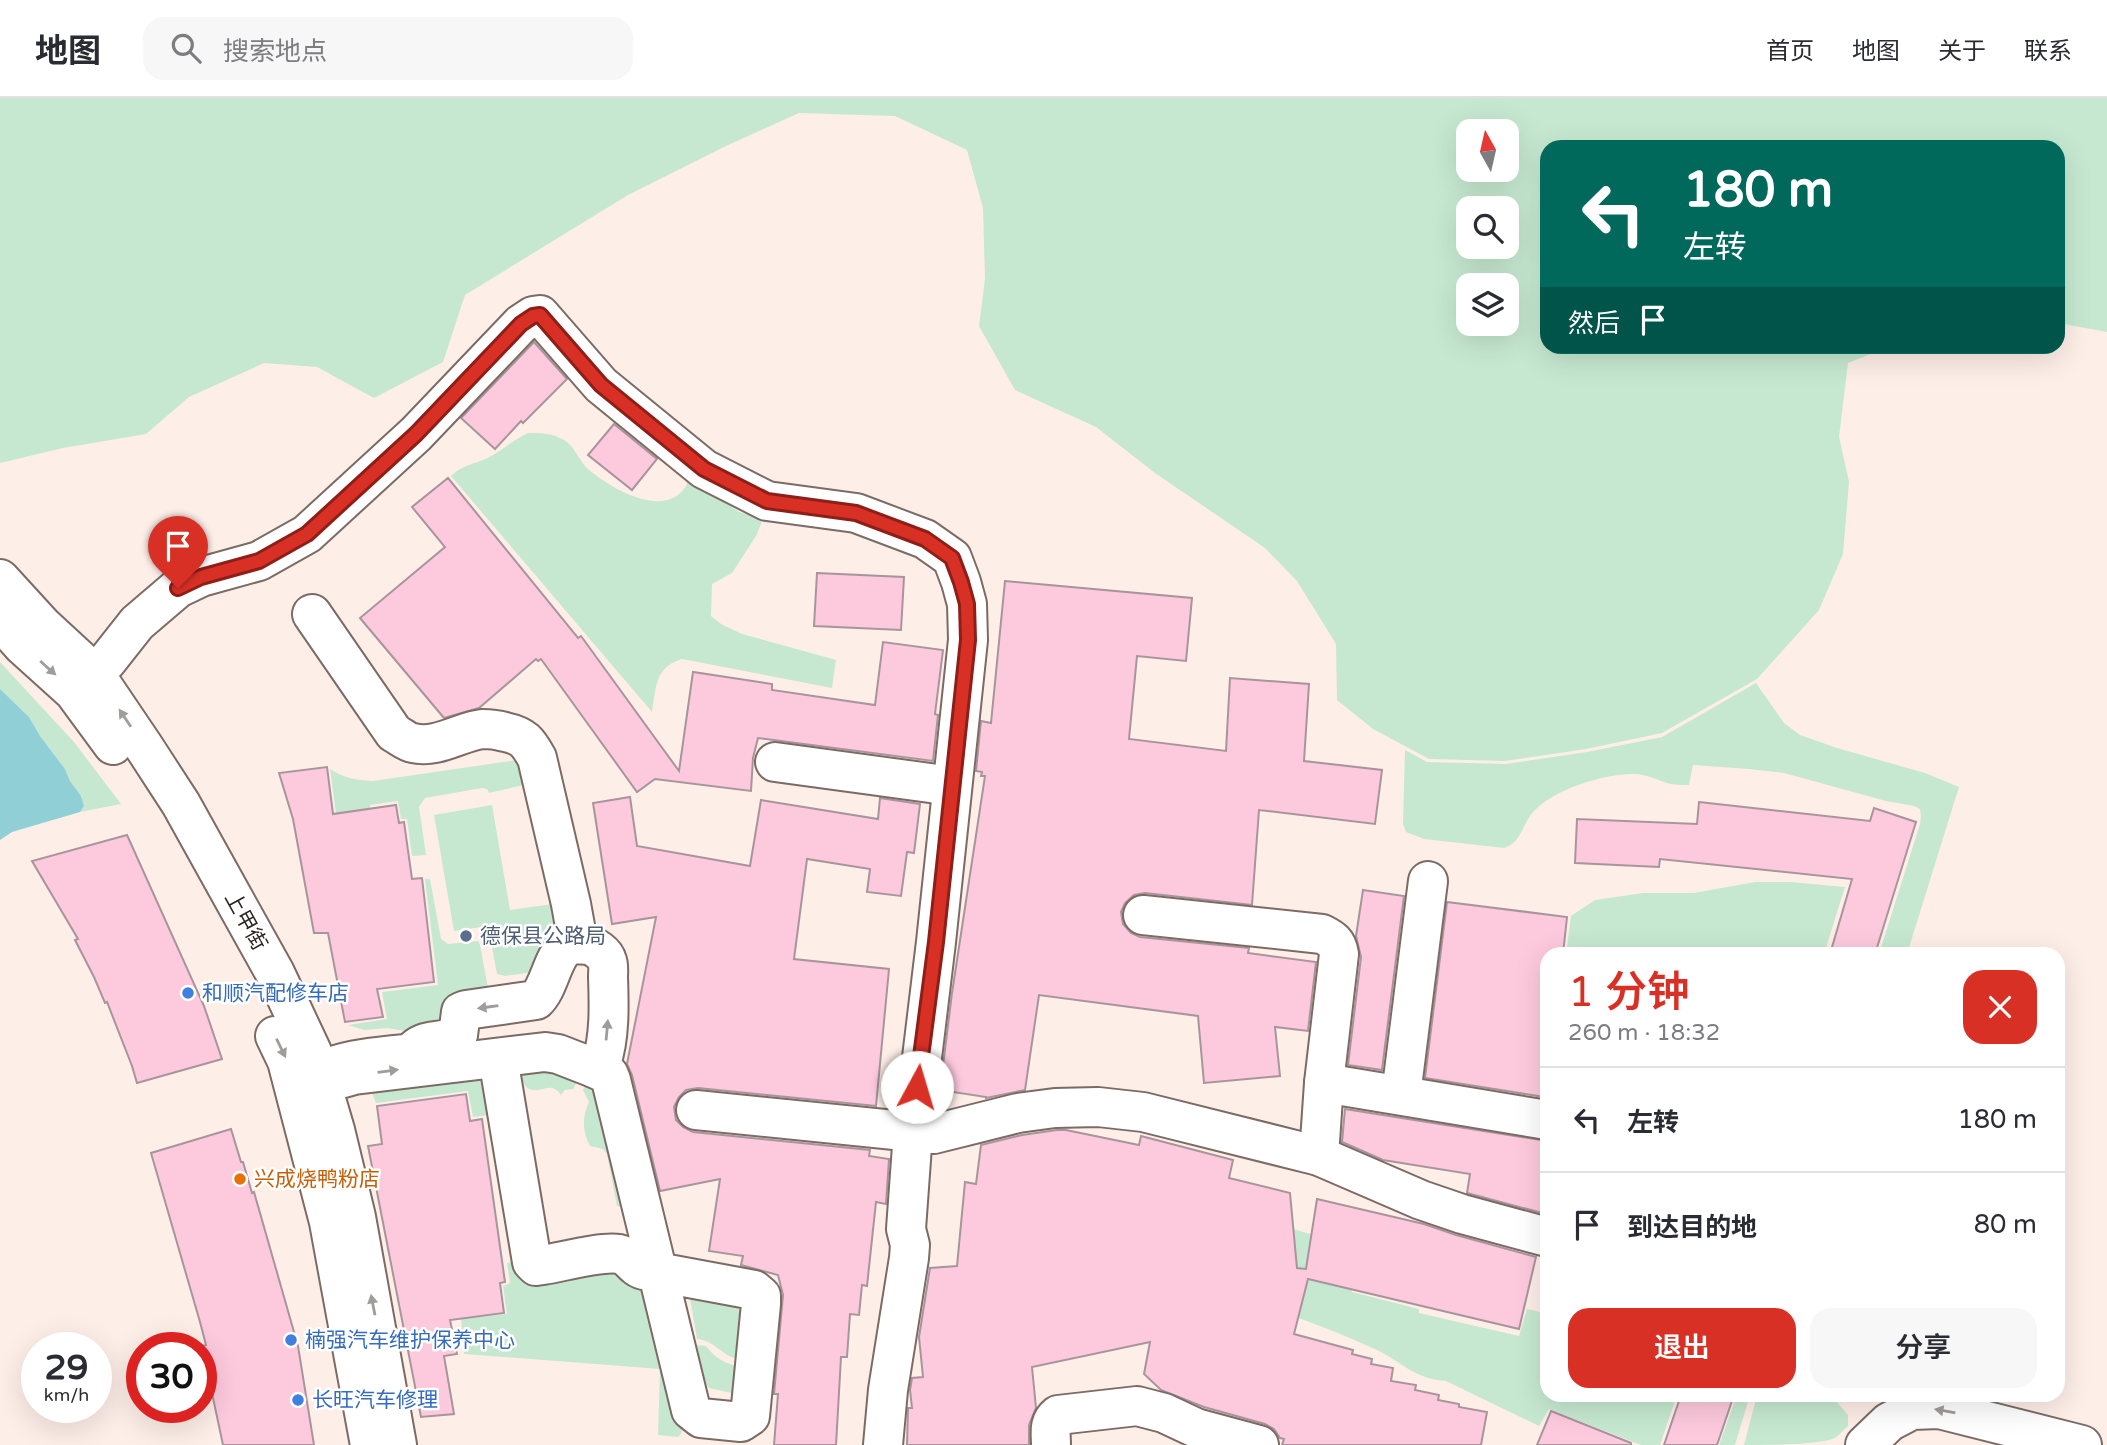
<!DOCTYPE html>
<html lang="zh">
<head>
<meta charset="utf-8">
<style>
	body { margin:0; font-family:"Varela Round","Noto Sans SC",sans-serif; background:#f7f7f7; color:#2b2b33; height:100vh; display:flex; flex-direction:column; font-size:26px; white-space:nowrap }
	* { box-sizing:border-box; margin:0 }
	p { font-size:23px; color:#7c7c81 }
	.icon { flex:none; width:38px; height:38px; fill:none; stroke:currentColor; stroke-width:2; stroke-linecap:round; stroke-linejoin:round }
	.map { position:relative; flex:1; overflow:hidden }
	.side { position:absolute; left:1540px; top:849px; width:525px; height:455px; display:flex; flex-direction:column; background:#fff; border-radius:21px; box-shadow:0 7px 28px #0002 }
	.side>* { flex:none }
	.top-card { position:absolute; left:1540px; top:42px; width:525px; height:214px; border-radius:21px; box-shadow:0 7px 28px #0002; background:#00695c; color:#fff; overflow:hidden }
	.needle { width:46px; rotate:352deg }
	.controls { position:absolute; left:1456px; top:21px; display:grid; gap:14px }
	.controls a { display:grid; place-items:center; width:63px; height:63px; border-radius:14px; background:#fff; box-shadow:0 7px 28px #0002; font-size:35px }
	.speed { position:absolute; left:21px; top:1234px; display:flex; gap:14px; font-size:35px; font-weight:700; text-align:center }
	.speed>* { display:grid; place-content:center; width:91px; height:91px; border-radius:50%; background:#fff; box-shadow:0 7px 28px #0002; line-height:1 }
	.speed small { font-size:18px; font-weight:400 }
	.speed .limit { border:10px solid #d22; background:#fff; color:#111 }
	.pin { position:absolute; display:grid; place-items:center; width:60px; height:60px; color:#fff; margin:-72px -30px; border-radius:50% 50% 50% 0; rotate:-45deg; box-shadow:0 0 7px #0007 }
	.pin .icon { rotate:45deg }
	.me { position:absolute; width:77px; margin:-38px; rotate:6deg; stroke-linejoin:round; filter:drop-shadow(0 0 5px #0008) }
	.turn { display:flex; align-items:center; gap:24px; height:147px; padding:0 28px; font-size:32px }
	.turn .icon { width:91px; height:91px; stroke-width:2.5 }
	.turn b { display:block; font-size:49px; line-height:60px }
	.then { display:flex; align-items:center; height:66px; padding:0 28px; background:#0003; gap:14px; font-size:26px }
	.round { display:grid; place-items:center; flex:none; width:74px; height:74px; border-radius:21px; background:#f7f7f7 }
	.summary { display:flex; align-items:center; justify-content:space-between; height:119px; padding:0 28px }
	h1 { font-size:42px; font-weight:600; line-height:52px; color:#d93025 }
	.primary-button { display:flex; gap:14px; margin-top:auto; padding:14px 28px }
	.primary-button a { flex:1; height:80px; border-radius:21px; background:#d93025; color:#fff; font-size:28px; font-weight:600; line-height:80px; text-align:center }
	.primary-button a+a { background:#f7f7f7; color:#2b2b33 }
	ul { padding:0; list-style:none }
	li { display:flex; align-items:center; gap:21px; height:105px; padding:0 28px; border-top:2px solid #e1e1e2 }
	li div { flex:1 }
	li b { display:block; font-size:26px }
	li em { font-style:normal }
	header { display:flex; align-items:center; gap:42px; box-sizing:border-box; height:98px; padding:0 35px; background:#fff; border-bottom:2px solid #e1e1e2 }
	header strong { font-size:33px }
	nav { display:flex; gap:38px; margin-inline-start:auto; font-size:24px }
	.search { width:490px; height:63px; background:#f7f7f7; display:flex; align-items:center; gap:18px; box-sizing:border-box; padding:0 24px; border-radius:21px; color:#7c7c81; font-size:26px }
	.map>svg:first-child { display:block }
	.green { fill:#c6e8d0; fill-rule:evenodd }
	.water { fill:#90cfd5 }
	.building { fill:#fdc9dd; stroke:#a8959c; stroke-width:2 }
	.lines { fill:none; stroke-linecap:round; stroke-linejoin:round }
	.minor-casing { stroke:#7c6b65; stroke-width:42 }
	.minor { stroke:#fff; stroke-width:38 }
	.oneway { fill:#9f9c9b }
	.route-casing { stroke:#8d1f18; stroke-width:18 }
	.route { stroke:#d93025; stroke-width:12 }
	.service-dot { fill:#5c6f8a; stroke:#fff; stroke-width:2.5 }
	.shop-dot { fill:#3f7fe0; stroke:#fff; stroke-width:2.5 }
	.food-dot { fill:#e8710a; stroke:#fff; stroke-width:2.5 }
	.labels { text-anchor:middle; stroke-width:5; stroke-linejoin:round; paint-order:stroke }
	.street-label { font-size:21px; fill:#2a2321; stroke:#fff }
	.service-label { font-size:21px; fill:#4e5e75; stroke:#fff; text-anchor:start }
	.shop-label { font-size:21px; fill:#366cbe; stroke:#fff; text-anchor:start }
	.food-label { font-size:21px; fill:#c56008; stroke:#fff; text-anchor:start }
</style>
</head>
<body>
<header>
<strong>地图</strong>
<div class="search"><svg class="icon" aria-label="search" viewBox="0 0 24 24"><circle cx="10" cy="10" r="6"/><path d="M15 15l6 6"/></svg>搜索地点</div>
<nav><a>首页</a><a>地图</a><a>关于</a><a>联系</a></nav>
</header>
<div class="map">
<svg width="2107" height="1347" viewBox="0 0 2107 1347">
	<rect width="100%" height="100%" fill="#feeee8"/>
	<g class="green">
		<path d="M0 0H2107V234L2058 225V49H1547V248L1888 249 1848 265 1839 339 1849 384 1843 456 1819 512 1757 581 1662 635 1586 651 1505 663 1429 661 1373 631 1337 602 1336 546 1297 483 1265 450 1155 375 1096 329 1015 292 979 228 985 181 983 110 967 52 895 18 799 15 726 48 628 97 465 197 443 264 374 300 317 269 264 265 189 299 146 336 63 350 0 365ZM1468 33H1507V72H1468ZM1468 110H1507V149H1468ZM1468 187H1507V226H1468Z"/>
		<path d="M528 335C542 335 552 335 564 342 575 348 579 363 588 371 610 390 667 424 687 386L683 374 739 414 763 421 756 438 732 475 712 486 711 518 721 526 742 536 836 562 832 590 682 561C655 569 656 589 652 614L451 378C465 365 478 366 493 357 505 350 515 341 528 335Z"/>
		<path d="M0 564 74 644 121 706 80 714 84 708 81 698 70 683 65 671 40 638 29 619 0 591Z"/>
		<path d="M1756 585 1784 625 1800 637 1837 650 1925 675 1959 689 1907 856H1879L1920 726 1921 718 1920 711 1914 708 1886 703 1784 675 1749 671 1693 667 1689 687C1682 687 1674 687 1667 685 1658 682 1647 677 1637 676 1605 675 1554 691 1533 714 1522 727 1521 745 1504 750L1424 741 1406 734 1403 726 1405 652 1427 664 1506 666 1587 654 1662 639Z"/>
		<path d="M517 662 528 686 489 695 487 691 482 690 425 700 419 709 426 757 412 758 407 721H401L398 703 370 707 372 730 341 753 330 671C343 680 357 682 373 683Z"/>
		<path d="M492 707 510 812 560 805 563 822 534 874 505 878 497 876 488 828 454 833 434 717Z"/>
		<path d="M425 781H430L441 841 448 846 478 843 480 847 489 895 454 922 427 937 388 930 364 932 348 927 387 921 382 894 438 887Z"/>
		<path d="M1755 784H1791L1845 789 1824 856H1566L1571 818 1595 802 1643 795H1694Z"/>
		<path d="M523 969 580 978 573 991 565 992 561 997C558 993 556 991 552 990 546 989 540 993 534 992 523 992 520 978 523 969Z"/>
		<path d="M482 972 498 1016 473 1019 468 993 376 1005 370 990Z"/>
		<path d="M588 982 601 986 632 1107 622 1109 617 1108 607 1056 603 1051 590 1048C582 1033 582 1019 589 1004L583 992Z"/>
		<path d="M1122 1083 1357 1149 1352 1194 1419 1211V1215L1519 1238 1527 1211C1553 1215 1548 1225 1541 1246L1547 1248V1297H1621L1622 1299 1632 1297H1677L1660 1347H1641L1549 1311 1539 1328 1446 1283C1415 1281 1403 1265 1377 1252 1351 1240 1324 1229 1296 1219L1311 1176 1282 1164Z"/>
		<path d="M613 1161 650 1187 682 1331 681 1336 678 1339 658 1337 660 1271 464 1256 459 1195 477 1192 481 1219 507 1216 503 1188 510 1185 507 1165 520 1162Z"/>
		<path d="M693 1198 744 1204 743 1262C724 1261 715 1242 697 1241L691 1206 690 1201Z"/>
		<path d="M697 1247 706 1248C714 1260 728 1267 742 1269L737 1294 732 1295 709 1290 704 1283Z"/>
		<path d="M1737 1297H1750L1735 1347H1719Z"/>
		<path d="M1757 1297H1831L1848 1317V1328C1844 1331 1840 1337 1835 1340 1820 1347 1763 1347 1744 1347Z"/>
	</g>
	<path class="water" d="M0 591 29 619 40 638 65 671 70 683 81 698 84 708 80 714 12 734 0 742Z"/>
	<g class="building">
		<path d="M534 244 567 281 523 325 521 323 495 351 461 320Z"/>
		<path d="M614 326 657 361 632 392 588 357Z"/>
		<path d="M448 380 578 540 581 538 679 673 693 574 772 586V592L875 607 883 544 943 552 935 616 938 617 933 663 758 640 753 660 751 693 655 681 637 694 541 561 538 563 536 561 479 610 444 620 360 520 445 449 412 409Z"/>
		<path d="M817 475 904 479 901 532 814 528Z"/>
		<path d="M1005 483 1192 500 1186 563 1137 558 1129 641 1226 653 1230 580 1309 586 1304 663 1382 672 1375 726 1259 712 1252 807 1145 795 1134 797 1125 805 1121 814 1123 826 1131 835 1140 839 1249 850 1248 855 1316 864 1308 933 1275 929 1280 978 1204 985 1198 918 1039 897 1025 992 986 1000V999L940 992 952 895 985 678H981L982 674 976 673 981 623 991 625Z"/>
		<path d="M327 669 333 716 396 707 399 725 404 724 412 781 422 780 434 884 377 891 383 919 345 924 328 835H314L293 721 279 675Z"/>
		<path d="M630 699 637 748 750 768 761 702 878 721 880 700 920 706 914 755 907 754 901 798 867 794 870 771 807 761 794 861 889 871 876 1008 698 990 686 992 679 999 674 1009 676 1022 683 1029 693 1034 870 1052 869 1058 889 1061 886 1106 876 1104 867 1188 862 1187 859 1217 850 1216 847 1259H841L836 1347H774L778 1296H774L783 1197 778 1177 741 1167 743 1158 709 1153 720 1081 660 1093 632 977 627 966 656 819 612 826 593 705Z"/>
		<path d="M1699 704 1870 723 1874 710 1916 724 1875 856H1830L1852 781 1660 761 1659 769 1575 765 1577 721 1697 726Z"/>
		<path d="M127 737 204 908 222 961 137 985 132 968 107 904 105 905 94 879 75 842 78 841 32 763Z"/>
		<path d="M1363 792 1404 798 1382 972 1348 967 1361 859 1356 838Z"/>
		<path d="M1447 804 1567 819 1563 856H1547V976L1544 999 1425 980Z"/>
		<path d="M466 996 470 1023 482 1021 505 1184 500 1185 504 1215 450 1222 457 1256 444 1258 454 1316 421 1319 368 1048 382 1046 377 1008Z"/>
		<path d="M1345 1011 1547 1043 1546 1116 1467 1095 1470 1076 1383 1062 1342 1044Z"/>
		<path d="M231 1031 241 1064H243L252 1095 254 1094 298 1248 314 1347H223L202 1248 206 1247 200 1224 151 1055Z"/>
		<path d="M1057 1032H1066L1139 1047 1141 1038 1233 1062 1229 1080 1290 1095 1297 1170 1306 1171 1317 1101 1424 1126 1456 1137 1536 1159 1519 1231 1308 1181 1294 1236 1353 1252 1352 1256 1372 1261 1371 1266 1393 1270 1391 1283 1416 1287 1415 1292 1439 1297 1438 1302 1459 1306V1309L1487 1314 1481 1347H1282L1284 1341 1280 1340 1274 1331 1265 1326 1204 1309 1161 1292 1144 1276 1150 1244 1032 1269 1036 1310 1029 1327V1347H907L908 1310H912L910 1292 912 1280 923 1279 919 1239 930 1170 957 1168 965 1084 976 1086 981 1047 1022 1037Z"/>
		<path d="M1681 1297H1734L1717 1347H1664Z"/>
		<path d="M1551 1313 1631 1345V1347H1537Z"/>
	</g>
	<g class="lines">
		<defs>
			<g id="minor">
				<path d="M0 481 43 528 94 575 144 649 181 706 231 796 275 875 312 954 335 1032 356 1119 397 1347"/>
				<path d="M312 516 394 635C400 638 407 644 413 645 438 651 461 633 483 631 490 631 498 632 505 634 524 638 528 644 537 660L571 806 577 839 575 846"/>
				<path d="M0 522 23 548 74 594 113 647"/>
				<path d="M94 575 107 563 137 525 178 490 201 479 259 463 307 436 416 336 521 226 533 218 540 217 601 287 704 371 767 403 856 415 925 441 952 460 961 484 967 506 968 542 936 844 913 1034 906 1131 910 1147 909 1160 888 1292 883 1347"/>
				<path d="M775 664 952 688"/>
				<path d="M1143 817 1322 836C1332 841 1337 844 1339 856L1324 985 1319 1058"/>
				<path d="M275 938 287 963 329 1124 370 1347"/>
				<path d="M498 960 532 1164 536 1168 543 1167C562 1164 601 1153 619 1156 628 1158 630 1163 636 1168 641 1173 650 1173 657 1174L754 1192 761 1198V1206L750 1318 741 1324 701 1320 691 1312 611 982 609 977 594 970"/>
				<path d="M318 974C346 960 380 959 411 955 425 938 439 947 458 937L461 914 466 912 536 902C549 890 552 861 565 850 571 846 580 846 587 847 594 848 605 855 607 863 609 867 608 875 608 879 609 907 610 939 601 966L594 970 558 956 545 954 354 977 322 986"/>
				<path d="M1324 985 1547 1022"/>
				<path d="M1401 997 1428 783"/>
				<path d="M696 1012 934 1036 1018 1015 1055 1010 1098 1009 1143 1014 1319 1058 1421 1102 1462 1116 1547 1139"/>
				<path d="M1051 1347C1051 1335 1048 1325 1058 1317L1137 1308 1164 1315 1196 1330 1259 1347"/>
				<path d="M1865 1347 1889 1324 1912 1312 1939 1311 2082 1347"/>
			</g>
		</defs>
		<use href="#minor" class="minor-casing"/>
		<use href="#minor" class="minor"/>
	</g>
	<defs><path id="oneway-solid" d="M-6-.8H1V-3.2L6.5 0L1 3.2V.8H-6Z" transform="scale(1.75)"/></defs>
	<g class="oneway">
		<use href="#oneway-solid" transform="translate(48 570) rotate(42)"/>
		<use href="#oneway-solid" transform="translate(125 620) rotate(-124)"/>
		<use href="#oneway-solid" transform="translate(488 909) rotate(172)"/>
		<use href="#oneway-solid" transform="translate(607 932) rotate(-85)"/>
		<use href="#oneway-solid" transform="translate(281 950) rotate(64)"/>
		<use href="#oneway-solid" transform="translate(388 973) rotate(-7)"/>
		<use href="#oneway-solid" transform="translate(373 1207) rotate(-101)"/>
		<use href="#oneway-solid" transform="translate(1945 1313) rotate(-170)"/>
	</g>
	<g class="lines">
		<defs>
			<path id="route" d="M178 490 201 479 259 463 307 436 416 336 521 226 533 218 540 217 601 287 704 371 767 403 856 415 925 441 952 460 961 484 967 506 968 542 936 844 917 989"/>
		</defs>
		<use href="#route" class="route-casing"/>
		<use href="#route" class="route"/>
	</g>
	<circle class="service-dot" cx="466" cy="838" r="7"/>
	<g class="shop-dot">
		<circle cx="188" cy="895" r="7"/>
		<circle cx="291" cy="1242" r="7"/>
		<circle cx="298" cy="1302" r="7"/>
	</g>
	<circle class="food-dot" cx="240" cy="1081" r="7"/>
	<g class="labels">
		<g class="street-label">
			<text transform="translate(246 823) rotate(61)" y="7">上甲街</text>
		</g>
		<g class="service-label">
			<text x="480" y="845">德保县公路局</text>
		</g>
		<g class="shop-label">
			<text x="202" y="902">和顺汽配修车店</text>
			<text x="305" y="1249">楠强汽车维护保养中心</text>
			<text x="312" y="1309">长旺汽车修理</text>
		</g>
		<g class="food-label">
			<text x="254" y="1088">兴成烧鸭粉店</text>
		</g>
	</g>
</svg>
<div class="controls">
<a><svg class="needle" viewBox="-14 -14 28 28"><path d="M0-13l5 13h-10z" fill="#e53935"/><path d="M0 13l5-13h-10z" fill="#7c7c81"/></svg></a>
<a><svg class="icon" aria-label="search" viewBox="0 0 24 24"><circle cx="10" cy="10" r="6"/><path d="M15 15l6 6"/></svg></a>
<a><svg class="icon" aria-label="layers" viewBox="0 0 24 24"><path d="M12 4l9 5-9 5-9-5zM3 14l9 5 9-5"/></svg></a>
</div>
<div class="speed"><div>29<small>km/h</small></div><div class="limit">30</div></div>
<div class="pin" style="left:178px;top:490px;background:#d93025"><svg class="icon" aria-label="arrive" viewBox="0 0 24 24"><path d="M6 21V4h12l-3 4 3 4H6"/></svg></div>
<svg class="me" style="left:917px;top:989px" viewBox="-20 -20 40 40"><circle r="19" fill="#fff"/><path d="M0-13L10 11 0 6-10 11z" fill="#d93025"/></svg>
<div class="top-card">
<div class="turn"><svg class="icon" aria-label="left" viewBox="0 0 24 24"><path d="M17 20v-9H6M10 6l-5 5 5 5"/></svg><div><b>180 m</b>左转</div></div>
<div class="then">然后<svg class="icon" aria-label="arrive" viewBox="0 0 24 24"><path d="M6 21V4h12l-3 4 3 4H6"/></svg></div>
</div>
<section class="side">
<div class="summary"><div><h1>1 分钟</h1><p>260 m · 18:32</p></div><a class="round" style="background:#d93025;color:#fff"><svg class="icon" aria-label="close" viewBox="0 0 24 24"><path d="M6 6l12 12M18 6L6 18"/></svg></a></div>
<ul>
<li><svg class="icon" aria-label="left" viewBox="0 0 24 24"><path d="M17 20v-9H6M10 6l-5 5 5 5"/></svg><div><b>左转</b></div><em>180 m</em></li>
<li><svg class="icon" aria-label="arrive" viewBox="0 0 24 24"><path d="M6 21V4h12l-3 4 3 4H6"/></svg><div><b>到达目的地</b></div><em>80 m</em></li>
</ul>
<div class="primary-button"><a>退出</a><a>分享</a></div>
</section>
</div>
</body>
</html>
